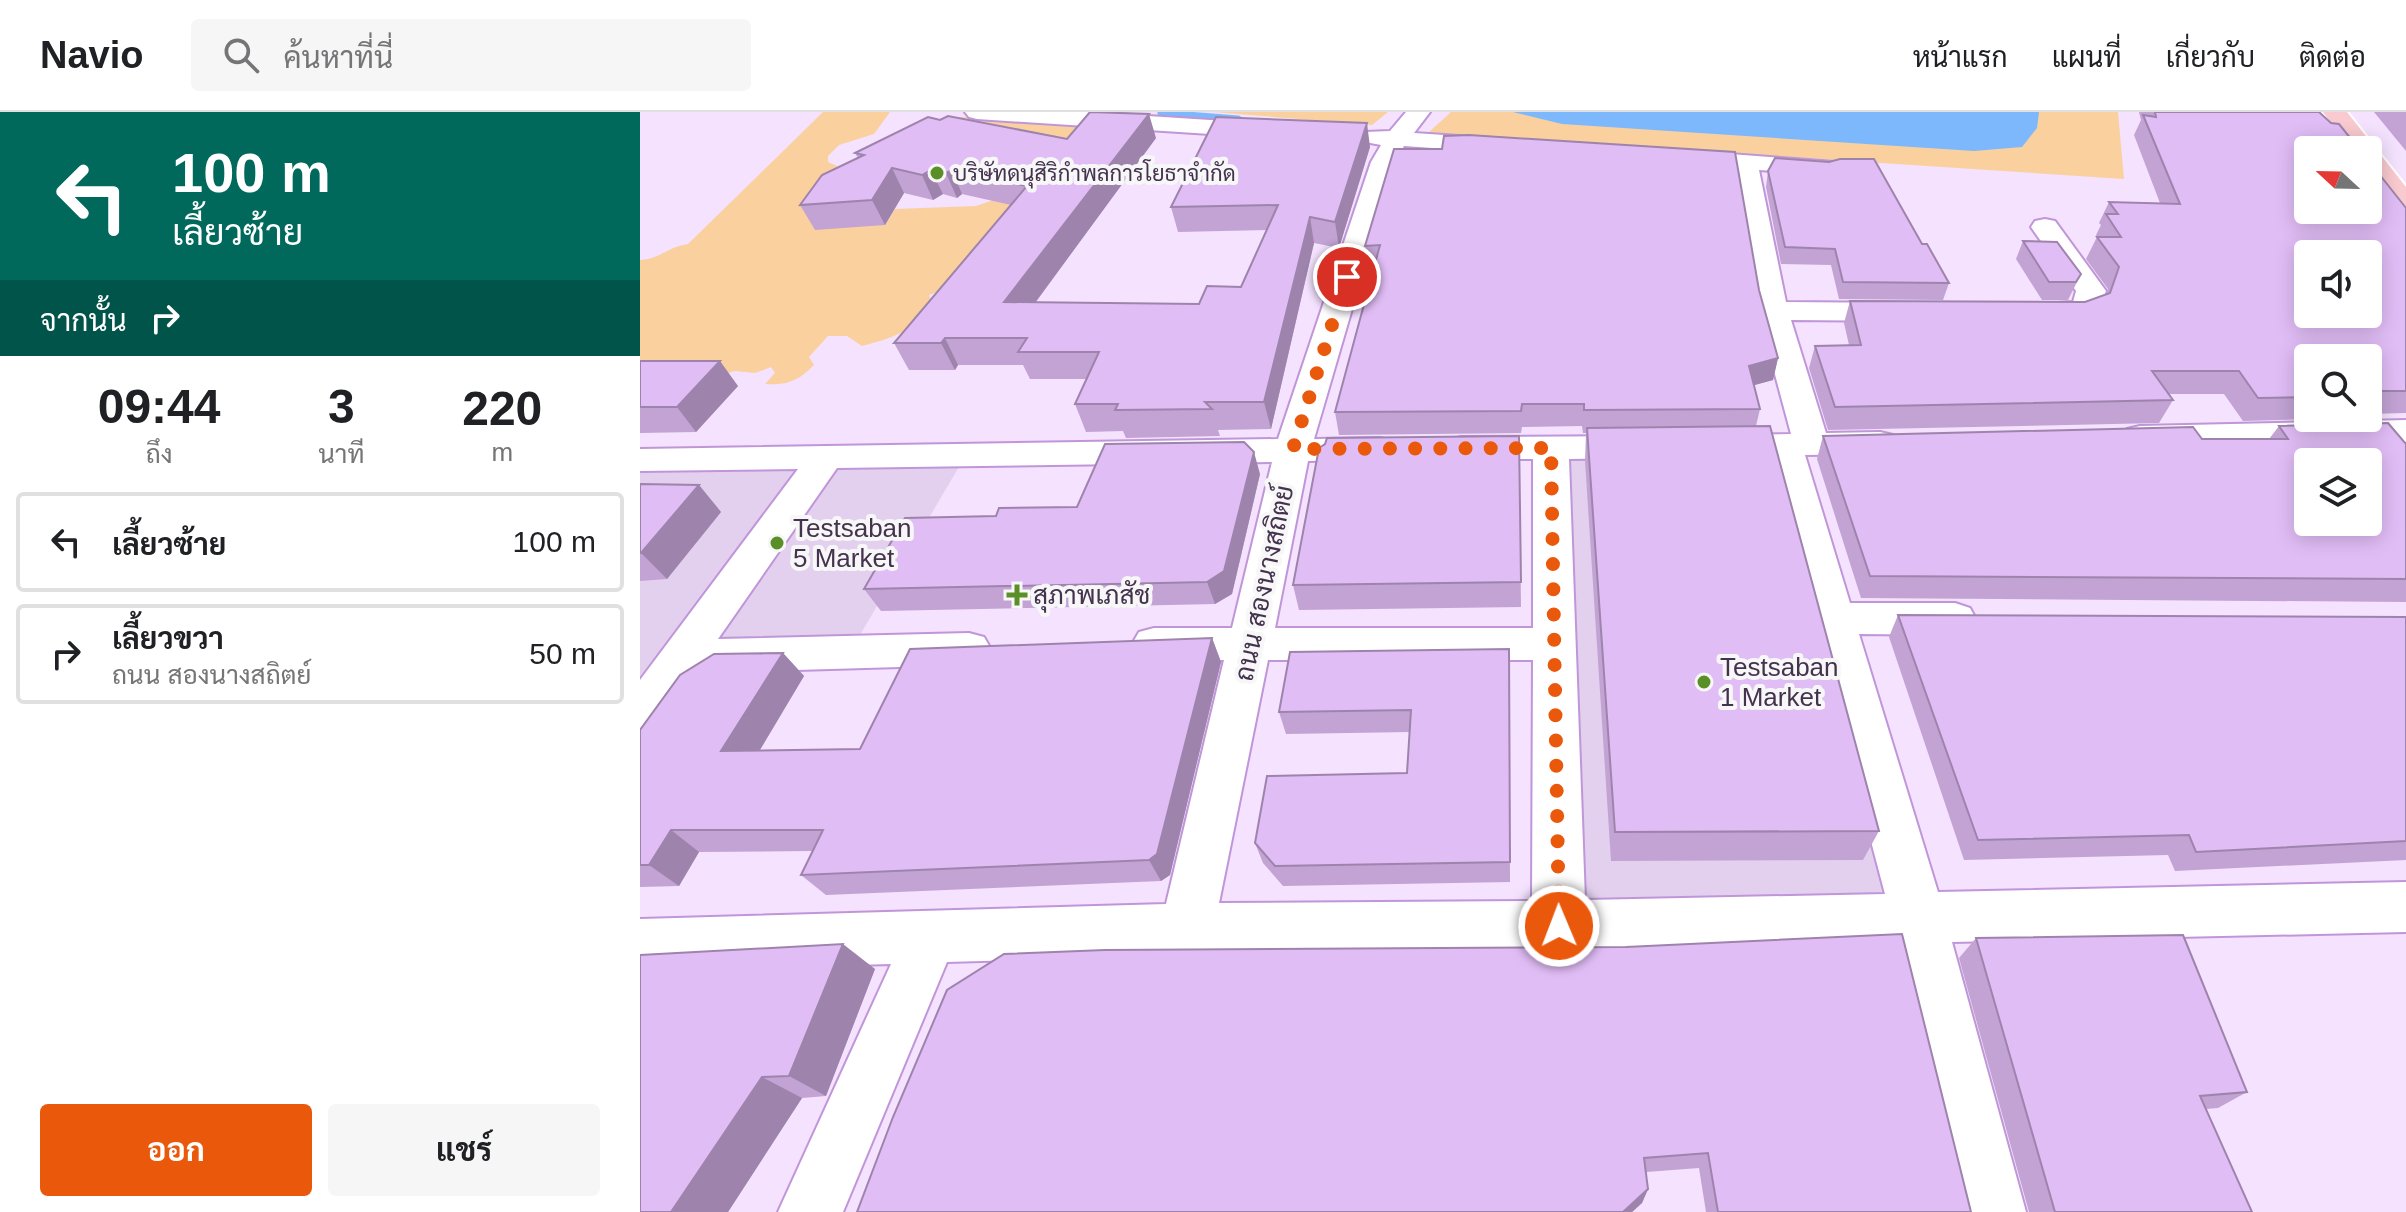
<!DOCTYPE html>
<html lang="th">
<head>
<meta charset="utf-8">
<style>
	body { margin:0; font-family:Helvetica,Sarabun,sans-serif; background:#f6f6f6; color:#202124; height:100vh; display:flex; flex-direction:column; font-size:30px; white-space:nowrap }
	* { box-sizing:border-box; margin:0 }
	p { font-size:26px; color:#757577 }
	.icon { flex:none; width:44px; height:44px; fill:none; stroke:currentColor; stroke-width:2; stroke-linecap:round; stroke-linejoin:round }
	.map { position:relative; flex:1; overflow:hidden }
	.details { display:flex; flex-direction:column; background:#fff; width:640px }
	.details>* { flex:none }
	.banner { background:#00695c; color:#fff; overflow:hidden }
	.needle { width:52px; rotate:292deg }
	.controls { position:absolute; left:1654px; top:24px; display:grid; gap:16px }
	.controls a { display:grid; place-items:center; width:88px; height:88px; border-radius:8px; background:#fff; box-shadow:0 4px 20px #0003; font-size:40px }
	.pin { position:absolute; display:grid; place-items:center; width:68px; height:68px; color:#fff; margin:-34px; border:4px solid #fff; border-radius:50%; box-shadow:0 2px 8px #0007 }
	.me { position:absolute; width:88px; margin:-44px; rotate:359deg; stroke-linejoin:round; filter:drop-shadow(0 0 6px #0008) }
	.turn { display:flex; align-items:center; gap:28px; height:168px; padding:0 40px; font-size:36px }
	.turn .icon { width:104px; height:104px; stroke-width:2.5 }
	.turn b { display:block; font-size:56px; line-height:68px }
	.then { display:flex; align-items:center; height:76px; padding:0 40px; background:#0003; gap:16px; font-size:30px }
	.eta { display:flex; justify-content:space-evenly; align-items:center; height:136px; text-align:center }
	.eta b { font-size:48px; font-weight:700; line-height:56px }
	.button { display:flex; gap:16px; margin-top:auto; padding:16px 40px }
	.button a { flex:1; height:92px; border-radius:8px; background:#ea580c; color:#fff; font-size:32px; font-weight:700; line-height:92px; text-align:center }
	.button a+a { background:#f6f6f6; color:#202124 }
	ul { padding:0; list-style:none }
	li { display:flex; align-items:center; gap:24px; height:100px; margin:0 16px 12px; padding:0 24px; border:4px solid #e0e0e0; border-radius:8px }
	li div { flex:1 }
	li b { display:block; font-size:30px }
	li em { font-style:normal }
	header { display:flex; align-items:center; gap:48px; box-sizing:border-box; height:112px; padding:0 40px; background:#fff; border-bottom:2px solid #e0e0e0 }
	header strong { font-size:38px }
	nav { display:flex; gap:44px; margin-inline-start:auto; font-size:28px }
	.search { width:560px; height:72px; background:#f6f6f6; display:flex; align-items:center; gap:20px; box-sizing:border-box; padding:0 28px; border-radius:8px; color:#757577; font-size:30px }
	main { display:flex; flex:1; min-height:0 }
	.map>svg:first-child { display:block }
	.built { fill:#e3d0ee }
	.green { fill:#fad19e }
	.water { fill:#7eb8fc }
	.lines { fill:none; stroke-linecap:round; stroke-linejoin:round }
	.stream { stroke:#7eb8fc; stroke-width:7 }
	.minor-casing { stroke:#c096d9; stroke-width:4 }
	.primary-casing { stroke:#fff; stroke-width:4 }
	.minor { fill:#fff; fill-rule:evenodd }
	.primary { fill:#f9cacf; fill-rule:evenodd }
	.wall { fill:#c2a3d4 }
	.shaded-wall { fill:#9e84ac }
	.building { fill:#e1bdf6; stroke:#9e84ac; stroke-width:2; fill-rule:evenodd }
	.route { stroke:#ea580c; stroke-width:14; stroke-dasharray:0 25.2 }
	.poi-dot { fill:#5a8e27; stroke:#f7f7f7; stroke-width:3 }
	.labels { text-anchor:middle; stroke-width:8; stroke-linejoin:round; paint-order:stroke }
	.far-poi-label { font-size:22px; fill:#44324e; stroke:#f7f7f7; text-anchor:start }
	.poi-label { font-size:26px; fill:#44324e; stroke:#f7f7f7; text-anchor:start }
	.street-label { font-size:26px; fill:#44324e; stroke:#f7f7f7 }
</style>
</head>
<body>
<header>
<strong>Navio</strong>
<div class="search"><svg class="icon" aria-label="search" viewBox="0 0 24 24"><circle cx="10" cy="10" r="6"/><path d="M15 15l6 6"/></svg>ค้นหาที่นี่</div>
<nav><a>หน้าแรก</a><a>แผนที่</a><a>เกี่ยวกับ</a><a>ติดต่อ</a></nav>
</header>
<main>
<section class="details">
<div class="banner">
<div class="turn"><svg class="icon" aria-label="left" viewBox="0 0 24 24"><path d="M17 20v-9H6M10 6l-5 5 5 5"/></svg><div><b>100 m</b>เลี้ยวซ้าย</div></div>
<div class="then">จากนั้น<svg class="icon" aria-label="right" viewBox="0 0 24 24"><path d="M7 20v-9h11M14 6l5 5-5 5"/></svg></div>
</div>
<div class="eta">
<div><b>09:44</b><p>ถึง</p></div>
<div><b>3</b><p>นาที</p></div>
<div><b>220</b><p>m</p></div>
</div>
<ul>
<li><svg class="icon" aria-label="left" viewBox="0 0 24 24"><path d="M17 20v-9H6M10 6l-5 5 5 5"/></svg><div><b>เลี้ยวซ้าย</b></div><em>100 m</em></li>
<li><svg class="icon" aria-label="right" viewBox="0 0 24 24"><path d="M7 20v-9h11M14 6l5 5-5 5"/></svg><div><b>เลี้ยวขวา</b><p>ถนน สองนางสถิตย์</p></div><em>50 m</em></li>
</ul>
<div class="button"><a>ออก</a><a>แชร์</a></div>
</section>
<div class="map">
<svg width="1766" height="1100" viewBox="0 0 1766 1100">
	<rect width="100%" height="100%" fill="#f4e2fe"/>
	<g class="built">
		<path d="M333 331 220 523 75 531 0 641V338Z"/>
		<path d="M1139 340 1263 796 931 802 920 344Z"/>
	</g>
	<g class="green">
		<path d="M183 0H250L234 22 199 33 188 44V50L204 57 214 75 191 91 245 113 255 97 336 94 374 81 307 11 321 5 448 14 304 178 289 183 293 194C273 219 253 226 222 234L207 224H188L169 245 174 253C160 268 146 274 125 272L135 261 131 255 115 261 95 259 78 264 0 266V148C20 147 27 135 48 132Z"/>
		<path d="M573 0H748L732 13Z"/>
		<path d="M811 0H1478L1484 67 788 21Z"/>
	</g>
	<path class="water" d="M873 0H1399L1397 16 1382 35 1334 39 922 12Z"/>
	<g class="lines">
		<path class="stream" d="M521 1 598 7"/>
		<defs>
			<g id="minor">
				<path d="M325 0H446L632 12 640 14 644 19 640 24 632 26 337 7 329 5Z"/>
				<path d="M766 0H790L774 21 864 27 873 29 876 34 873 39 864 41 764 34 755 50 674 327 740 326 753 329 758 337 753 345 740 348 668 349 635 516H893V347H821L808 344 803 336 808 328 821 325 1004 324 1017 327 1022 335 1017 343 1004 346 929 347 945 788 1245 782 1129 344 1077 345 1064 342 1059 334 1064 326 1077 323 1151 322 1118 199 1094 56 1027 50 1024 45 1027 40 1036 38 1195 50 1199 55 1195 60 1186 63 1119 58 1146 190 1266 191 1277 193 1281 200 1277 207 1266 209 1151 208 1186 321 1240 320 1253 323 1258 331 1253 339 1240 342 1165 343 1210 491H1315L1330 496 1336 507 1330 518 1315 523 1219 522 1298 780 1766 770V820L1312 830 1386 1100H1322L1258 832C941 839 624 840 307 850L203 1100H138L251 852 0 859V807L526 792 584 548H514L499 544 492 532 499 520 514 516H592L632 350 197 356 78 527 329 521 344 525 351 537 344 549 329 553 54 561 16 616 0 621V568L158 357 0 359V337L638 327 731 50 741 33 725 30 721 25 725 20 750 19ZM628 548H893L892 789 579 791Z"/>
				<path d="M1405 107 1415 109 1466 179 1458 201C1435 210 1408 213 1384 207L1380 200 1384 193 1433 190 1436 179 1391 115 1395 109Z"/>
				<path d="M1766 308V330L1500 336 1487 333 1482 325 1487 317 1500 314Z"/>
			</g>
			<path id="primary" d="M1683 0H1707L1766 75V100L1757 98 1728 60V38H1711Z"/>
		</defs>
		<use href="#minor" class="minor-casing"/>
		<use href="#primary" class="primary-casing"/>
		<use href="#minor" class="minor"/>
		<use href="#primary" class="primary"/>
	</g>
	<g class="wall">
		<path d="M1499 0H1679L1766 96V301L1728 302V246H1668V306H1706L1603 309 1584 282H1529L1533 288 1519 311 1188 318 1169 256 1175 234 1209 233 1204 211 1210 189 1445 190 1466 183 1468 177 1446 147 1457 125 1456 123 1461 113 1459 111 1469 90 1520 91 1494 23 1501 8Z"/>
		<path d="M1734 0H1766V39Z"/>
		<path d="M300 8 427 27 516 26 395 190 559 192 601 175 627 118 538 120 531 95 730 35 699 136 674 131 631 317 578 318 580 324 486 326 483 319 446 320 435 292 446 267H390L383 253H318L315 258H269L254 231 371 93 322 82 317 86 303 82 293 88 264 81 245 113 175 118 160 93 218 46 215 41Z"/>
		<path d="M754 37 1119 178 1138 246 1133 268 1114 273 1120 297 1116 314 1239 719 1223 748 971 749 945 349 946 321H943L942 314 882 315 881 321 699 323 695 300 734 155H727L725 134Z"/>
		<path d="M1128 59 1282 132 1309 171 1303 188 1199 187 1191 153 1141 152 1126 75Z"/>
		<path d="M1383 129 1441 162 1428 188H1402L1376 147Z"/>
		<path d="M0 249 98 274 56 320 0 321Z"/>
		<path d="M1639 314 1766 332V490L1221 486 1177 347 1183 324 1629 327Z"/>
		<path d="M879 324 881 495 659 498 653 473Z"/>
		<path d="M620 362 592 482 575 492 241 499 224 477 356 404 437 395Z"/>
		<path d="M0 372 59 373 81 400 27 467 0 469Z"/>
		<path d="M1258 503 1766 505V748L1535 759 1528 743 1324 748 1249 525Z"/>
		<path d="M572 526 581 550 530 763 521 769 186 783 161 763 172 739 59 740 39 774 0 775V618L143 541 164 564 120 638 220 637Z"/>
		<path d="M869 537 870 770 643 774 623 751 615 731 767 661 770 620 646 622 639 600Z"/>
		<path d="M1336 826 1607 980 1578 996 1566 997 1612 1100H1389L1319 846Z"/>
		<path d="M986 835 1331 1100H1066L1059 1056 1006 1060 1008 1077 1002 1091 992 1100H217Z"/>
		<path d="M0 843 235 857 186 984 162 986 88 1100Z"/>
	</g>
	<g class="shaded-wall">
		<path d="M509 2 516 26 376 217 364 190Z"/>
		<path d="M727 11 730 35 699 136 695 110Z"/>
		<path d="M252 56 264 81 245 113 232 88Z"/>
		<path d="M291 58 303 82 293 88 282 63Z"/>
		<path d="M312 58 322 82 317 86 306 61Z"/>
		<path d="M670 105 674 131 631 317 624 290Z"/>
		<path d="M305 226 318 253 315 258 301 231Z"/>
		<path d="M1138 246 1133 268 1104 276 1109 254Z"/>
		<path d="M80 249 98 274 56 320 37 295Z"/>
		<path d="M614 340 620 362 592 482 575 492 567 470Z"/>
		<path d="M59 373 81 400 27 467 1 441Z"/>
		<path d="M572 526 581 550 530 763 521 769 509 748Z"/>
		<path d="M143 541 164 564 106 661 81 639Z"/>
		<path d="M31 718 59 740 39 774 9 753Z"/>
		<path d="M203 832 235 857 186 984 149 964Z"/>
		<path d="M122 965 162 986 88 1100H31Z"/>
		<path d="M1008 1077 1002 1091 992 1100H983Z"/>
	</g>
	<g class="building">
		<path d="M450 0 509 2 364 190 559 192 567 174 601 175 638 93 531 95 576 5 727 11 695 110 670 105 624 290H565L572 297 475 298 478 292H435L459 240H378L387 226H305L301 231H254L387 74 312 58 306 61 291 58 282 63 252 56 232 88 160 93 182 63 224 43 215 41 288 5 300 8 308 4 427 27Z"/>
		<path d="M1515 0H1679L1691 11 1699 12 1720 38H1668V98H1728V48L1766 96V279H1728V246H1668V285L1618 286 1599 259H1512L1533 288 1195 295 1175 234 1221 233 1210 189 1445 190 1470 181 1479 155 1457 125H1481L1466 102H1478L1469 90 1540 92 1503 3 1516 5ZM1668 142H1728V202H1668Z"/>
		<path d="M829 23 1095 40 1119 178 1138 246 1109 254 1120 297 944 298V292H882L881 299 695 300 740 133 725 134 754 37H802L804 24Z"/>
		<path d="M1135 46 1189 50 1200 47H1234L1282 132H1287L1309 171 1203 170 1195 137 1145 135 1128 59Z"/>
		<path d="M1383 129 1417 130 1441 162 1436 170H1409Z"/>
		<path d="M0 249H80L37 295H0Z"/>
		<path d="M1748 311 1766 332V467L1230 464 1183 324 1553 315 1562 327H1648L1639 314ZM1668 350H1728V410H1668Z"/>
		<path d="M1130 314 1239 719 975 720 947 316Z"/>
		<path d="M879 324 881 470 653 473 679 336 685 332 687 326Z"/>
		<path d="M604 330 614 340 584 459 567 470 224 477 265 406 356 404 359 396 437 395 465 332Z"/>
		<path d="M0 372 59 373 1 441H0Z"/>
		<path d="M1258 503 1766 505V729L1556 740 1549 723 1338 728Z"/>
		<path d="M572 526 517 742 509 748 161 763 183 718H31L9 753H0V618L40 563 74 542 143 541 81 639 220 637 270 537Z"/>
		<path d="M869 537 870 750 635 754 615 731 627 664 767 661 771 598 639 600 650 540Z"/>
		<path d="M1262 822 1331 1100H1078L1068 1041 1004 1046 1008 1077 983 1100H217L253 1005 307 878 364 842 465 838 986 835Z"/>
		<path d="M1543 823 1607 980 1560 984 1612 1100H1415L1336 826Z"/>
		<path d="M203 832 149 964 122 965 31 1100H0V843Z"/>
	</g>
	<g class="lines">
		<path class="route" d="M707 165 653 337 911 336 919 814"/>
	</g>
	<g class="poi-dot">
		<circle cx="297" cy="61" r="8"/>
		<circle cx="137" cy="431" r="8"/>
		<path d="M373 471h8v8h8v8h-8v8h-8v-8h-8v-8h8z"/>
		<circle cx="1064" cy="570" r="8"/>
	</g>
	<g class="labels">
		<g class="far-poi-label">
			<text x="313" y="69">บริษัทดนุสิริกำพลการโยธาจำกัด</text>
		</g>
		<g class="poi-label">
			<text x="153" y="425">Testsaban<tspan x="153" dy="30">5 Market</tspan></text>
			<text x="393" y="492">สุภาพเภสัช</text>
			<text x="1080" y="564">Testsaban<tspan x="1080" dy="30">1 Market</tspan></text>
		</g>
		<g class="street-label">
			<text transform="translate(624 471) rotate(-78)" y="9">ถนน สองนางสถิตย์</text>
		</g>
	</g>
</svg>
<div class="controls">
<a><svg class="needle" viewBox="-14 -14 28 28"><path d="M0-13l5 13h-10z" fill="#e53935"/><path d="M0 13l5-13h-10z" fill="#757577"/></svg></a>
<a><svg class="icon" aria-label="sound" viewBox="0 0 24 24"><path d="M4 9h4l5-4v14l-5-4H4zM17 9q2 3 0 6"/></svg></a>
<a><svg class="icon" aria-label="search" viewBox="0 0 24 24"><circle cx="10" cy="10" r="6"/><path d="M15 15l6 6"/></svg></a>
<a><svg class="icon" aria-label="layers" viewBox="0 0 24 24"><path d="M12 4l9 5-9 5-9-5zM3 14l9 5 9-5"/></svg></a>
</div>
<div class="pin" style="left:707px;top:165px;background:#d93025"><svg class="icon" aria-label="arrive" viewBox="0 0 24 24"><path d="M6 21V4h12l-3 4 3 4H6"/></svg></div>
<svg class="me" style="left:919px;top:814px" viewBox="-20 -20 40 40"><circle r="17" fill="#ea580c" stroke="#fff" stroke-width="3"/><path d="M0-11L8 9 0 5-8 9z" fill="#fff"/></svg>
</div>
</main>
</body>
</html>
